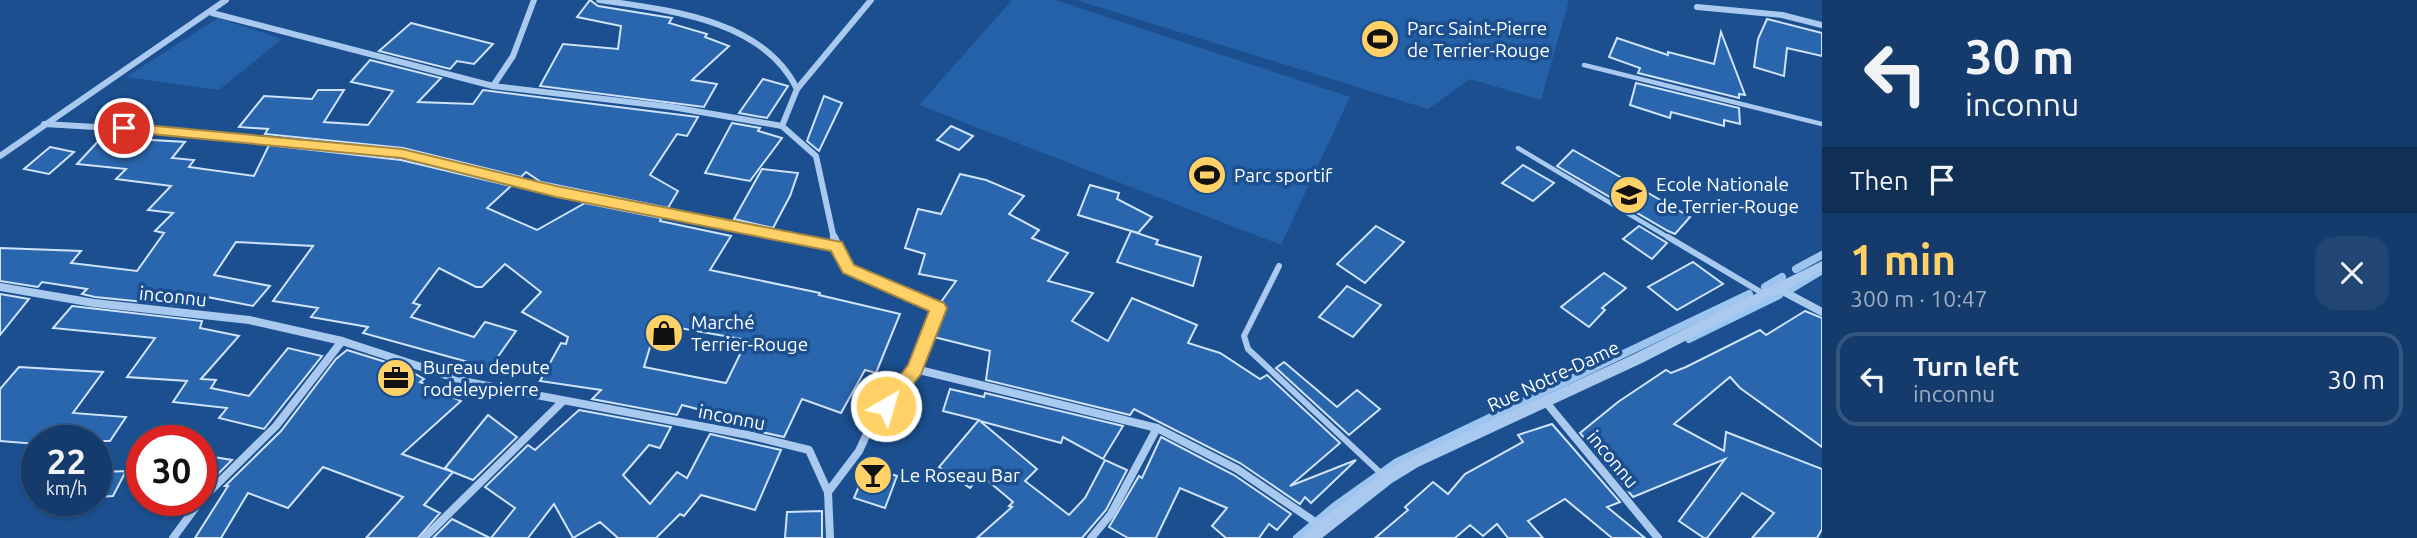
<!DOCTYPE html>
<html lang="en">
<head>
<meta charset="utf-8">
<style>
	body { margin:0; font-family:Ubuntu,sans-serif; background:#214673; color:#f1f3f6; height:100vh; display:flex; flex-direction:column; font-size:26px; white-space:nowrap }
	* { box-sizing:border-box; margin:0 }
	p { font-size:23px; color:#9dadc1 }
	.icon { flex:none; width:38px; height:38px; fill:none; stroke:currentColor; stroke-width:2; stroke-linecap:round; stroke-linejoin:round }
	.map { position:relative; flex:1; overflow:hidden }
	.panel { display:flex; flex-direction:column; background:#143b6b; width:595px }
	.panel>* { flex:none }
	.banner { background:#143b6b; color:#f1f3f6; overflow:hidden }
	.speed { position:absolute; left:21px; top:425px; display:flex; gap:14px; font-size:35px; font-weight:700; text-align:center }
	.speed>* { display:grid; place-content:center; width:91px; height:91px; border-radius:50%; background:#143b6b; box-shadow:0 2px 5px #0004,0 0 0 2px #33557e; line-height:1 }
	.speed small { font-size:18px; font-weight:400 }
	.speed .limit { border:10px solid #d22; background:#fff; color:#111 }
	.pin { position:absolute; display:grid; place-items:center; width:60px; height:60px; color:#fff; margin:-30px; border:4px solid #fff; border-radius:50%; box-shadow:0 2px 7px #0007 }
	.me { position:absolute; width:77px; margin:-38px; rotate:38deg; stroke-linejoin:round; filter:drop-shadow(0 0 5px #0008) }
	.turn { display:flex; align-items:center; gap:24px; height:147px; padding:0 28px; font-size:32px }
	.turn .icon { width:91px; height:91px; stroke-width:2.5 }
	.turn b { display:block; font-size:49px; line-height:60px }
	.then { display:flex; align-items:center; height:66px; padding:0 28px; background:#0003; gap:14px; font-size:26px }
	.round { display:grid; place-items:center; flex:none; width:74px; height:74px; border-radius:21px; background:#214673 }
	.summary { display:flex; align-items:center; justify-content:space-between; height:119px; padding:0 28px }
	h1 { font-size:42px; font-weight:600; line-height:52px; color:#ffd166 }
	ul { padding:0; list-style:none }
	li { display:flex; align-items:center; gap:21px; height:94px; margin:0 14px 10px; padding:0 14px; border:4px solid #33557e; border-radius:21px }
	li div { flex:1 }
	li b { display:block; font-size:26px }
	li em { font-style:normal }
	main { display:flex; flex:1; min-height:0 }
	.map>svg:first-child { display:block }
	.green { fill:#2461a8 }
	.lines { fill:none; stroke-linecap:round; stroke-linejoin:round }
	.stream { stroke:#9cc4f0; stroke-width:8 }
	.building { fill:#2a66ad; stroke:#cfe3fa; stroke-width:2; fill-rule:evenodd }
	.service-far1 { stroke:#a9c9ee; stroke-width:4.5 }
	.service { stroke:#a9c9ee; stroke-width:6 }
	.minor-far1 { stroke:#a9c9ee; stroke-width:6 }
	.minor { stroke:#a9c9ee; stroke-width:8 }
	.tertiary { fill:#a9c9ee; fill-rule:evenodd }
	.route { fill:#ffd166; stroke:#a68842; stroke-width:2 }
	.labels { text-anchor:middle; stroke-width:7; stroke-linejoin:round; paint-order:stroke }
	.poi-label { font-size:19px; fill:#fff; stroke:#1b4f8f; text-anchor:start }
	.street-label { font-size:19px; fill:#fff; stroke:#1b4f8f }
</style>
</head>
<body>
<main>
<div class="map">
<svg width="1822" height="538" viewBox="0 0 1822 538">
	<rect width="100%" height="100%" fill="#1b4f8f"/>
	<g class="green">
		<path d="M1012 0H1055L1350 97 1281 245 919 105Z"/>
		<path d="M1076 0H1569L1541 100 1470 79 1428 109Z"/>
		<path d="M218 18 282 39 219 90 126 77Z"/>
	</g>
	<g class="lines">
		<g class="stream">
			<path d="M1796 269 1822 255"/>
			<path d="M1765 287 1782 277"/>
			<path d="M1789 290 1822 270"/>
			<path d="M1689 339 1779 295"/>
			<path d="M1297 538 1335 506 1397 462 1749 294"/>
		</g>
	</g>
	<g class="building">
		<path d="M590 0 598 6 672 18 669 23 707 34 705 37 729 46 692 80 717 84 704 107 540 86 563 44 618 49 621 26 577 17Z"/>
		<path d="M1767 19 1822 33V56L1787 48 1784 76 1754 67 1758 39Z"/>
		<path d="M411 23 493 44 474 64 457 61 450 69 379 51Z"/>
		<path d="M1721 32 1745 95 1739 94V98L1638 73 1640 68 1609 57 1617 38 1668 55V52L1714 64Z"/>
		<path d="M370 60 441 78 418 102 473 104 483 90 698 117 687 136 677 134 650 175 678 191 668 208 541 182 526 172 521 177 403 148 265 134 268 129 239 127 264 96 312 99 318 90H344L324 122 368 125 393 91 351 82Z"/>
		<path d="M763 79 788 86 767 118 739 113Z"/>
		<path d="M1636 83 1739 108 1740 124 1724 120V126L1671 112 1670 118 1630 105Z"/>
		<path d="M824 96 842 103 819 151 807 141Z"/>
		<path d="M732 123 760 128 758 131 782 138 750 181 705 173Z"/>
		<path d="M951 126 973 136 959 150 937 140Z"/>
		<path d="M102 137 185 142 172 158 194 160 189 167 254 176 269 145 401 160 511 186 487 208 537 230 585 203 661 218 660 221 731 236 710 270 820 293 819 295 900 314 876 373 865 370 841 413 802 399 784 437 716 422 720 415 682 405 677 415 592 399 601 390 540 381 561 343 566 344 568 337 522 312 541 292 505 264 482 287H476L439 268 413 303 420 305 411 317 474 337 485 322 516 331 490 368 363 333 368 327 311 317 318 308 273 301 313 246 236 242 214 275 270 286 253 306 207 297 204 308 95 297 82 294 87 289 42 282 38 287 0 281V248L81 251 71 263 137 271 164 233 155 231 173 213 148 210 171 186 116 179 126 169 77 164ZM657 324 747 340 726 383 644 367Z"/>
		<path d="M50 147 74 152 49 174 24 169Z"/>
		<path d="M1573 150 1690 217 1675 234 1668 231 1557 166Z"/>
		<path d="M1523 165 1554 183 1533 201 1502 183Z"/>
		<path d="M762 169 798 173 790 196 773 228 734 219Z"/>
		<path d="M960 174 986 180 1024 196 1009 214 1039 230 1032 238 1068 253 1048 281 1093 293 1072 321 1108 341 1132 298 1197 325 1188 343 1220 353 1260 379 1267 375 1340 443 1290 486 1356 460 1311 503 1305 497 1300 504 1240 463 1134 409 1130 415 986 380 990 351 934 337 944 310 941 302 956 281 919 274 925 254 905 248 918 209 941 214Z"/>
		<path d="M1090 185 1119 193 1117 199 1152 217 1138 233 1078 215Z"/>
		<path d="M1376 226 1404 242 1365 283 1337 264Z"/>
		<path d="M1639 226 1667 243 1652 259 1623 239Z"/>
		<path d="M1131 231 1158 240 1156 244 1201 257 1193 286 1117 262Z"/>
		<path d="M1693 262 1723 284 1677 310 1648 287Z"/>
		<path d="M1604 273 1626 288 1602 308 1605 310 1589 327 1561 307Z"/>
		<path d="M1347 286 1381 305 1353 337 1319 317Z"/>
		<path d="M0 294 29 299 0 335Z"/>
		<path d="M72 306 202 321 200 328 239 336 201 379 216 380 211 388 249 396 288 348 322 356 264 429 219 418 227 408 173 402 187 381 127 377 155 338 53 328Z"/>
		<path d="M1805 311 1822 318V447L1740 388 1730 377 1674 424 1724 451 1726 432 1822 469V529L1817 538H1752L1774 513 1742 493 1707 538H1704L1679 521 1725 459 1633 497 1580 433 1618 402 1666 370 1671 373 1686 367 1760 330 1766 335Z"/>
		<path d="M347 350 405 368 424 379 420 382 461 401 402 454 453 472 445 468 488 415 517 437 473 480 453 472 424 505 440 513 418 538H366L403 497 323 467 288 508 248 493 221 538H195L228 486H225L281 431 336 359Z"/>
		<path d="M1284 362 1337 407 1357 390 1380 409 1349 435 1276 368Z"/>
		<path d="M19 367 103 372 73 413 126 417 110 441H37V444L0 441V389Z"/>
		<path d="M950 389 984 397 985 393 1123 426 1103 459 1063 437 1061 443 980 421 1037 469 1025 481 1069 515 1085 498 1105 460 1127 470 1106 510 1082 538H977L1012 507 1009 506 1013 502 981 475 970 488 939 467 979 420 943 411Z"/>
		<path d="M579 410 671 427 660 448 649 445 623 475 650 504 677 472 687 478 710 434 781 450 755 510 701 495 684 516 680 514 656 538H618L600 522 573 538 554 504 528 538H491L515 508 485 487 528 445 535 450Z"/>
		<path d="M1552 424 1620 502 1607 507 1645 538H1612L1565 499 1528 521 1543 538H1508L1497 524 1483 536 1470 525 1455 538H1375L1408 510 1405 507 1433 482 1448 494 1465 474 1523 442 1518 435Z"/>
		<path d="M1161 437 1234 475 1291 514 1277 530 1269 524 1259 538H1226L1212 526 1227 508 1180 488 1156 538H1128L1109 527 1139 476 1142 478Z"/>
		<path d="M201 455 232 460 209 483 201 482Z"/>
		<path d="M867 467 897 476 885 508 854 498Z"/>
		<path d="M126 471 113 496 96 497V483L102 472Z"/>
		<path d="M822 511V538H785L787 512Z"/>
		<path d="M452 519 490 538H433Z"/>
	</g>
	<g class="lines">
		<g class="service-far1">
			<path d="M1584 65 1822 124"/>
			<path d="M1518 148 1671 239"/>
		</g>
		<g class="service">
			<path d="M1668 237 1764 294"/>
			<path d="M1279 266 1244 336 1248 349 1386 478"/>
		</g>
		<g class="minor-far1">
			<path d="M599 0C668 10 763 19 797 89"/>
			<path d="M1697 7 1782 15 1822 25"/>
			<path d="M212 13 493 86 672 107 782 126"/>
			<path d="M493 86 513 56 534 0"/>
			<path d="M44 124 215 134 402 154 556 191 796 239"/>
			<path d="M0 156 226 0"/>
			<path d="M834 239 816 156 782 126 797 89 871 0"/>
		</g>
		<g class="minor">
			<path d="M787 237 836 247"/>
			<path d="M0 287 94 303 249 320 342 341 467 382 748 435 809 450 828 492"/>
			<path d="M1779 289 1822 312"/>
			<path d="M915 369 1157 428 1237 469 1321 526"/>
			<path d="M1545 401 1658 538"/>
			<path d="M201 500 276 426 342 341"/>
			<path d="M173 538 201 500"/>
			<path d="M424 538 562 402"/>
			<path d="M830 538 828 492 859 451 871 425 915 369 938 308 848 269 834 237"/>
			<path d="M1091 538 1111 514 1157 428"/>
		</g>
		<path class="tertiary" d="M1822 261V271L1642 363 1418 467 1392 483 1322 538H1302L1305 533 1382 473 1408 459 1632 355Z"/>
	</g>
	<path class="route" d="M124 123 402 149 556 186 836 241 842 242 854 265 944 303 947 308 921 374 892 411 886 414 877 406 908 365 929 311 843 273 831 251 556 197 402 158 119 131 117 128Z"/>
	<defs>
		<symbol id="stadium-disc" viewBox="-11 -11 22 22"><circle r="9.5" fill="#ffd166" stroke="#1b4f8f"/><path d="M0-5a6.5 5 0 1 0 0 10a6.5 5 0 1 0 0-10ZM-3.5-1.8h7v3.6h-7Z" fill="#111"/></symbol>
		<symbol id="school-disc" viewBox="-11 -11 22 22"><circle r="9.5" fill="#ffd166" stroke="#1b4f8f"/><path d="M0-5L7-2L0 1L-7-2ZM-4 1L0 2.5L4 1V4Q0 6-4 4Z" fill="#111"/></symbol>
		<symbol id="shop-disc" viewBox="-11 -11 22 22"><circle r="9.5" fill="#ffd166" stroke="#1b4f8f"/><path d="M-5-2.5h2.3a2.7 3.5 0 0 1 5.4 0H5L5.5 6h-11ZM-1.5-2.5h3a1.5 2.3 0 0 0-3 0Z" fill="#111"/></symbol>
		<symbol id="office-disc" viewBox="-11 -11 22 22"><circle r="9.5" fill="#ffd166" stroke="#1b4f8f"/><path d="M-6-3h4V-5.5h4V-3h4V5H-6ZM-1-4.5V-3h2v-1.5ZM-6 0V1H6V0Z" fill="#111"/></symbol>
		<symbol id="bar-disc" viewBox="-11 -11 22 22"><circle r="9.5" fill="#ffd166" stroke="#1b4f8f"/><path d="M-6-5H6L.8 .8V4.5H3.5V6h-7V4.5H-.8V.8Z" fill="#111"/></symbol>
	</defs>
	<g fill-rule="evenodd">
		<use href="#stadium-disc" x="1358" y="17" width="44" height="44"/>
		<use href="#stadium-disc" x="1185" y="153" width="44" height="44"/>
		<use href="#school-disc" x="1607" y="173" width="44" height="44"/>
		<use href="#shop-disc" x="642" y="311" width="44" height="44"/>
		<use href="#office-disc" x="374" y="356" width="44" height="44"/>
		<use href="#bar-disc" x="851" y="453" width="44" height="44"/>
	</g>
	<g class="labels">
		<g class="poi-label">
			<text x="1407" y="35">Parc Saint-Pierre<tspan x="1407" dy="22">de Terrier-Rouge</tspan></text>
			<text x="1234" y="182">Parc sportif</text>
			<text x="1656" y="191">Ecole Nationale<tspan x="1656" dy="22">de Terrier-Rouge</tspan></text>
			<text x="691" y="329">Marché<tspan x="691" dy="22">Terrier-Rouge</tspan></text>
			<text x="423" y="374">Bureau depute<tspan x="423" dy="22">rodeleypierre</tspan></text>
			<text x="900" y="482">Le Roseau Bar</text>
		</g>
		<g class="street-label">
			<text transform="translate(173 296) rotate(6)" y="7">inconnu</text>
			<text transform="translate(1553 376) rotate(-25)" y="7">Rue Notre-Dame</text>
			<text transform="translate(732 417) rotate(11)" y="7">inconnu</text>
			<text transform="translate(1613 459) rotate(50)" y="7">inconnu</text>
		</g>
	</g>
</svg>
<div class="speed"><div>22<small>km/h</small></div><div class="limit">30</div></div>
<div class="pin" style="left:124px;top:128px;background:#d93025"><svg class="icon" aria-label="arrive" viewBox="0 0 24 24"><path d="M6 21V4h12l-3 4 3 4H6"/></svg></div>
<svg class="me" style="left:886px;top:406px" viewBox="-20 -20 40 40"><circle r="17" fill="#ffd166" stroke="#fff" stroke-width="3"/><path d="M0-11L8 9 0 5-8 9z" fill="#fff"/></svg>
</div>
<section class="panel">
<div class="banner">
<div class="turn"><svg class="icon" aria-label="left" viewBox="0 0 24 24"><path d="M17 20v-9H6M10 6l-5 5 5 5"/></svg><div><b>30 m</b>inconnu</div></div>
<div class="then">Then<svg class="icon" aria-label="arrive" viewBox="0 0 24 24"><path d="M6 21V4h12l-3 4 3 4H6"/></svg></div>
</div>
<div class="summary"><div><h1>1 min</h1><p>300 m · 10:47</p></div><a class="round"><svg class="icon" aria-label="close" viewBox="0 0 24 24"><path d="M6 6l12 12M18 6L6 18"/></svg></a></div>
<ul>
<li><svg class="icon" aria-label="left" viewBox="0 0 24 24"><path d="M17 20v-9H6M10 6l-5 5 5 5"/></svg><div><b>Turn left</b><p>inconnu</p></div><em>30 m</em></li>
</ul>
</section>
</main>
</body>
</html>
